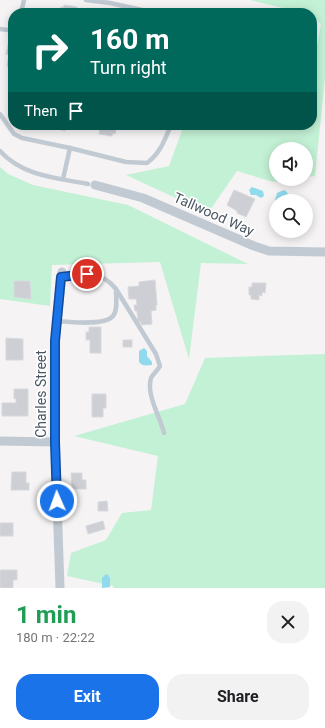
<!DOCTYPE html>
<html lang="en">
<head>
<meta charset="utf-8">
<style>
	body { margin:0; font-family:Roboto,sans-serif; background:#f2f2f2; color:#202124; height:100vh; display:flex; flex-direction:column; font-size:15px; white-space:nowrap }
	* { box-sizing:border-box; margin:0 }
	p { font-size:13px; color:#757577 }
	.icon { flex:none; width:22px; height:22px; fill:none; stroke:currentColor; stroke-width:2; stroke-linecap:round; stroke-linejoin:round }
	.map { position:relative; height:588px; overflow:hidden }
	.sheet { display:flex; flex-direction:column; background:#fff; flex:1 }
	.sheet>* { flex:none }
	.banner { position:absolute; left:8px; top:8px; width:309px; height:122px; border-radius:16px; box-shadow:0 2px 10px #0003; background:#00695c; color:#fff; overflow:hidden }
	.tools { position:absolute; left:269px; top:142px; display:grid; gap:8px }
	.tools a { display:grid; place-items:center; width:44px; height:44px; border-radius:50%; background:#fff; box-shadow:0 2px 10px #0003; font-size:20px }
	.pin { position:absolute; display:grid; place-items:center; width:34px; height:34px; color:#fff; margin:-17px; border:2px solid #fff; border-radius:50%; box-shadow:0 1px 4px #0007 }
	.me { position:absolute; width:44px; margin:-22px; rotate:358deg; stroke-linejoin:round; filter:drop-shadow(0 0 3px #0008) }
	.turn { display:flex; align-items:center; gap:14px; height:84px; padding:0 16px; font-size:18px }
	.turn .icon { width:52px; height:52px; stroke-width:2.5 }
	.turn b { display:block; font-size:28px; line-height:34px }
	.then { display:flex; align-items:center; height:38px; padding:0 16px; background:#0003; gap:8px; font-size:15px }
	.round { display:grid; place-items:center; flex:none; width:42px; height:42px; border-radius:16px; background:#f2f2f2 }
	.head { display:flex; align-items:center; justify-content:space-between; height:68px; padding:0 16px }
	h1 { font-size:24px; font-weight:700; line-height:30px; color:#1e9e55 }
	.cta { display:flex; gap:8px; margin-top:auto; padding:8px 16px }
	.cta a { flex:1; height:46px; border-radius:16px; background:#1a73e8; color:#fff; font-size:16px; font-weight:700; line-height:46px; text-align:center }
	.cta a+a { background:#f2f2f2; color:#202124 }
	.map>svg:first-child { display:block }
	.green { fill:#c3f1d5 }
	.water { fill:#90daee }
	.building { fill:#cdcfd5; stroke:#d7d9de }
	.lines { fill:none; stroke-linecap:round; stroke-linejoin:round }
	.lane { stroke:#c1cad2; stroke-width:4.5 }
	.street { stroke:#c1cad2; stroke-width:9 }
	.route-casing { stroke:#114b97; stroke-width:10 }
	.route { stroke:#1a73e8; stroke-width:7 }
	.labels { text-anchor:middle; stroke-width:3.5; stroke-linejoin:round; paint-order:stroke }
	.street-label { font-size:14px; fill:#4a5661; stroke:#fff }
</style>
</head>
<body>
<div class="map">
<svg width="325" height="588" viewBox="0 0 325 588">
	<rect width="100%" height="100%" fill="#f5f3f3"/>
	<g class="green">
		<path d="M250 0H325V78L315 176 306 177V149H276V179H294L273 182 237 171 208 213 126 175 169 166 184 125H312V74L321 24 312 15V13H303Z"/>
		<path d="M0 167 8 174 33 185 128 205 248 264 201 263 189 359 160 262 52 265 50 306 0 299Z"/>
		<path d="M325 354V588H114L113 586 67 576 71 553 106 540 122 513 151 510 158 456 74 436 185 404 205 358Z"/>
	</g>
	<g class="water">
		<path d="M252 187 263 191 264 196 261 198 256 195H251L249 190Z"/>
		<path d="M284 190 287 192 288 195 283 201H276V202L275 200 277 193Z"/>
		<path d="M144 348 147 351V356L152 362V365C147 365 143 367 139 362V351Z"/>
		<path d="M107 574 110 578V587L102 588V578L105 575Z"/>
	</g>
	<g class="building">
		<path d="M64 5 77 7 76 11 84 13H60L61 7 63 8Z"/>
		<path d="M9 41 13 42V67L7 66 9 55 6 54Z"/>
		<path d="M59 125H66L65 131 58 129Z"/>
		<path d="M90 125H117L115 134 113 133 112 136 99 134 100 130 89 128Z"/>
		<path d="M234 190 255 199 246 217 237 213V211L227 205Z"/>
		<path d="M306 205H310L309 225H306Z"/>
		<path d="M155 280 157 305H156V310L151 311 152 324 141 325V322H138L137 311H135L134 305H137L136 299H129L128 287 139 286V282Z"/>
		<path d="M14 281H30L31 299 14 297Z"/>
		<path d="M252 283H266L265 293 262 292V296L259 295V300L251 299V295H249V287H252Z"/>
		<path d="M89 327H101V353H90V340H86V332H89Z"/>
		<path d="M6 338 23 339V360H6Z"/>
		<rect x="123" y="340" width="9" height="7"/>
		<path d="M14 389H28V416H2V403H16V398L14 399Z"/>
		<path d="M92 394H106V408H103V417H92Z"/>
		<path d="M12 472H26V483H29V490H11Z"/>
		<path d="M71 473H82V480H86V489H72Z"/>
		<path d="M107 501 108 511H98V502Z"/>
		<path d="M103 521 105 529 88 534 86 526Z"/>
		<rect x="0" y="523" width="13" height="13"/>
		<path d="M0 570H17V580H13V588H0Z"/>
	</g>
	<g class="lines">
		<g class="lane">
			<path d="M86 0 110 3 156 13"/>
			<path d="M21 13 24 0"/>
			<path d="M0 29 8 30 13 28"/>
			<path d="M0 114 14 134 22 138 70 148 63 179"/>
			<path d="M70 148 126 162 147 163C160 153 165 140 171 125"/>
			<path d="M0 151C22 176 57 178 88 184"/>
			<path d="M61 277C84 274 100 269 116 289L156 354 160 366C158 370 153 374 151 378 146 395 160 416 164 433"/>
			<path d="M57 321C69 322 105 326 113 316 118 310 116 298 116 291"/>
		</g>
		<g class="street">
			<path d="M95 185 143 198 254 246 269 251 325 252"/>
			<path d="M0 441 55 442"/>
			<path d="M60 588 55 442V341L62 272"/>
		</g>
	</g>
	<g class="lines">
		<defs>
			<path id="route" d="M57 501 55 442V341L61 277 87 274"/>
		</defs>
		<use href="#route" class="route-casing"/>
		<use href="#route" class="route"/>
	</g>
	<g class="labels">
		<g class="street-label">
			<text transform="translate(214 214) rotate(24)" y="5">Tallwood Way</text>
			<text transform="translate(41 394) rotate(-90)" y="5">Charles Street</text>
		</g>
	</g>
</svg>
<div class="tools">
<a><svg class="icon" aria-label="sound" viewBox="0 0 24 24"><path d="M4 9h4l5-4v14l-5-4H4zM17 9q2 3 0 6"/></svg></a>
<a><svg class="icon" aria-label="search" viewBox="0 0 24 24"><circle cx="10" cy="10" r="6"/><path d="M15 15l6 6"/></svg></a>
</div>
<div class="pin" style="left:87px;top:274px;background:#d93025"><svg class="icon" aria-label="arrive" viewBox="0 0 24 24"><path d="M6 21V4h12l-3 4 3 4H6"/></svg></div>
<svg class="me" style="left:57px;top:501px" viewBox="-20 -20 40 40"><circle r="17" fill="#1a73e8" stroke="#fff" stroke-width="3"/><path d="M0-11L8 9 0 5-8 9z" fill="#fff"/></svg>
<div class="banner">
<div class="turn"><svg class="icon" aria-label="right" viewBox="0 0 24 24"><path d="M7 20v-9h11M14 6l5 5-5 5"/></svg><div><b>160 m</b>Turn right</div></div>
<div class="then">Then<svg class="icon" aria-label="arrive" viewBox="0 0 24 24"><path d="M6 21V4h12l-3 4 3 4H6"/></svg></div>
</div>
</div>
<section class="sheet">
<div class="head"><div><h1>1 min</h1><p>180 m · 22:22</p></div><a class="round"><svg class="icon" aria-label="close" viewBox="0 0 24 24"><path d="M6 6l12 12M18 6L6 18"/></svg></a></div>
<div class="cta"><a>Exit</a><a>Share</a></div>
</section>
</body>
</html>
